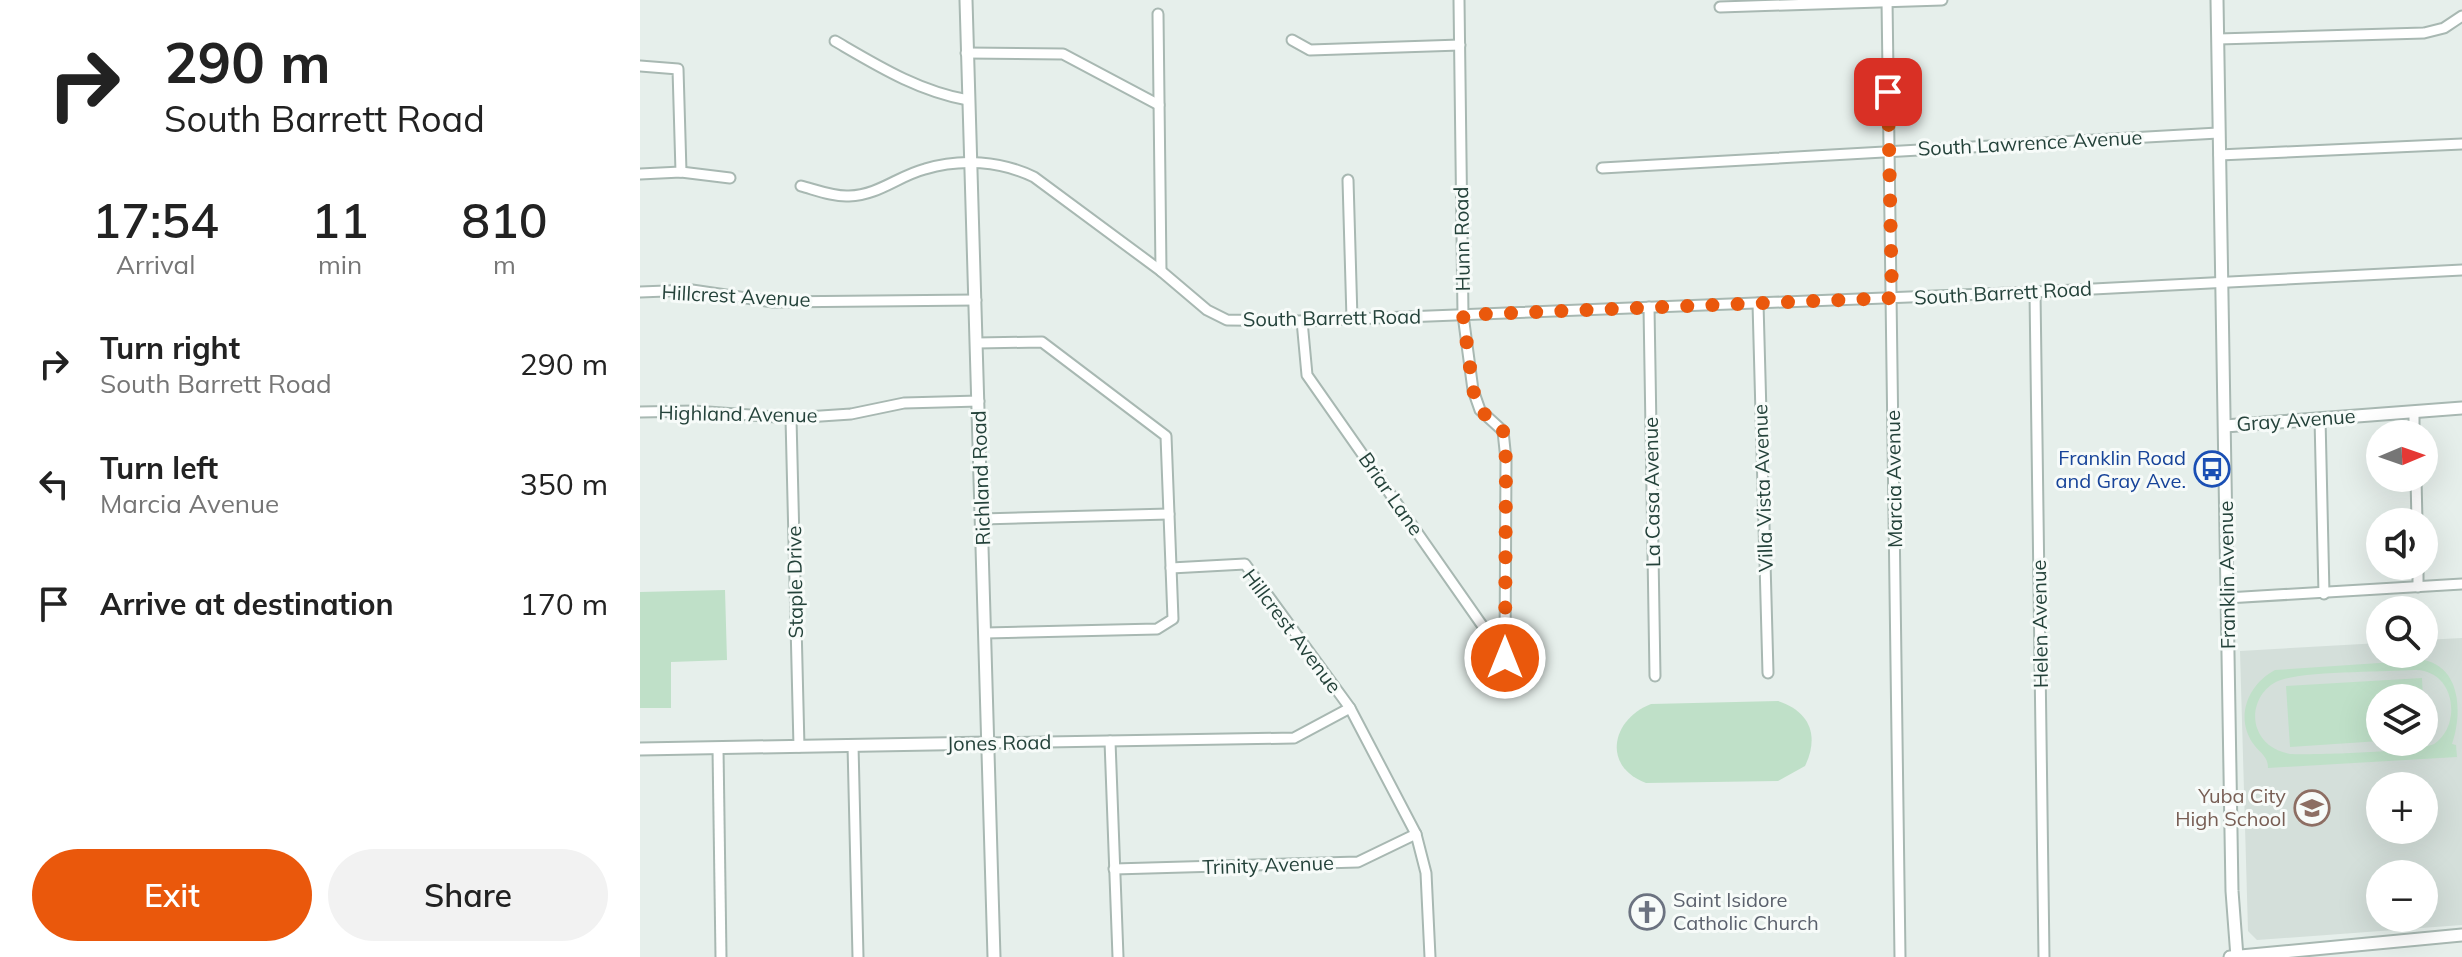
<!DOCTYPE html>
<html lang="en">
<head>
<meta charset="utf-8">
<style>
	body { margin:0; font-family:Mulish,sans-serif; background:#f2f2f2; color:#222; height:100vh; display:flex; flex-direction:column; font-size:30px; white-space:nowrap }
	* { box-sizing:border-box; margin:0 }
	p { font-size:26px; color:#767676 }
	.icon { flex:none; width:44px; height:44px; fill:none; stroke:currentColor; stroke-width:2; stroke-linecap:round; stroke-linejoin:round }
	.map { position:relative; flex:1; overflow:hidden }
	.panel { display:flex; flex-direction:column; background:#fff; width:640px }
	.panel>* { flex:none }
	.top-card { background:#fff; color:#222; overflow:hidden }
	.needle { width:52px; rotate:88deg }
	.fabs { position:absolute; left:1726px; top:420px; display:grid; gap:16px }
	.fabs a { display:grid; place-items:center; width:72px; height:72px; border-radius:50%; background:#fff; box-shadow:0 8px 32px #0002; font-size:40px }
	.pin { position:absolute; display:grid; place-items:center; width:68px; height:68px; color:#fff; margin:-34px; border-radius:16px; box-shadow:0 4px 12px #0006 }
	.me { position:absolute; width:88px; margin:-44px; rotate:0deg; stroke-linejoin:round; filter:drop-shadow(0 0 6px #0008) }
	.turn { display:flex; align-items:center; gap:28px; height:168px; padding:0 32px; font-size:36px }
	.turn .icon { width:104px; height:104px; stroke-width:2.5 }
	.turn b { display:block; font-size:56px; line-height:68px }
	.eta { display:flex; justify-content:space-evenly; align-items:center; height:136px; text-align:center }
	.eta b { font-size:48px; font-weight:600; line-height:56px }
	.action { display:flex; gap:16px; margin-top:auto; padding:16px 32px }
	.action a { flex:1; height:92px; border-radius:48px; background:#ea580c; color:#fff; font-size:32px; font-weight:600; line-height:92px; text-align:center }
	.action a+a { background:#f2f2f2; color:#222 }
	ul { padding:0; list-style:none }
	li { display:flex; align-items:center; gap:24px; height:120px; padding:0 32px }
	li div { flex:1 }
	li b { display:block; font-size:30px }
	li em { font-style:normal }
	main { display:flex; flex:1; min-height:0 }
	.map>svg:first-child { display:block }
	.built { fill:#d4dfda; fill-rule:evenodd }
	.green { fill:#bfe0c8; fill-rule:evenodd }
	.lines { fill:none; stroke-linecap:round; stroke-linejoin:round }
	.minor-casing { stroke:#a8b8b2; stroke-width:13 }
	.tertiary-casing { stroke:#a8b8b2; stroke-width:15 }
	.minor { stroke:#fff; stroke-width:9 }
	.tertiary { stroke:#fff; stroke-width:11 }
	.route { stroke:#ea580c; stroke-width:14; stroke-dasharray:0 25.2 }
	.labels { text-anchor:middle; stroke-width:6; stroke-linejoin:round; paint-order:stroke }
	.street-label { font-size:20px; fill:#24423a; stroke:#f7fbf9 }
	.transit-label { font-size:20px; fill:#164399; stroke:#f7fbf9; text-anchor:end }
	.education-label { font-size:20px; fill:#785e54; stroke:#f7fbf9; text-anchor:end }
	.worship-label { font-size:20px; fill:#5b616d; stroke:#f7fbf9; text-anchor:start }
</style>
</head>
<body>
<main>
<section class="panel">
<div class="top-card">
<div class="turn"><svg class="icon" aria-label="right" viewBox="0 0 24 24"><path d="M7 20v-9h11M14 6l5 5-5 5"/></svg><div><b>290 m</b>South Barrett Road</div></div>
</div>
<div class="eta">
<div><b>17:54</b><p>Arrival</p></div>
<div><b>11</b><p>min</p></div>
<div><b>810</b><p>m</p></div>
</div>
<ul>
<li><svg class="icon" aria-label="right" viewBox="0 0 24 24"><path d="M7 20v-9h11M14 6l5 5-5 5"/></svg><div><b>Turn right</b><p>South Barrett Road</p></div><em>290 m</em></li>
<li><svg class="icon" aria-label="left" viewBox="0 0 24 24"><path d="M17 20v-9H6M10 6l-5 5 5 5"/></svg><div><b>Turn left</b><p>Marcia Avenue</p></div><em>350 m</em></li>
<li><svg class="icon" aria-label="arrive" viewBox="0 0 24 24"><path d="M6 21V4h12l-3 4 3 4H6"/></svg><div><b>Arrive at destination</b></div><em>170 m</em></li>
</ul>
<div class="action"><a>Exit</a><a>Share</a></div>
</section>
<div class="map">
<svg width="1822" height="957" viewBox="0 0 1822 957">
	<rect width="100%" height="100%" fill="#e6efeb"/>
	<path class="built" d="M1822 638V925L1617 940 1608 931 1600 651 1740 643V654H1784V640ZM1740 698H1784V742H1740ZM1740 786H1784V830H1740ZM1740 874H1784V918H1740Z"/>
	<g class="green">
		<path d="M85 590 87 660 31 662V708H0V592Z"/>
		<path d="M1784 660C1822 668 1822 715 1812 744L1816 745 1817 757 1628 768C1628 755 1619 753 1612 742 1595 715 1609 684 1635 670ZM1776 670C1816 671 1822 726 1794 744 1775 752 1675 755 1650 754 1635 751 1622 743 1617 728 1611 710 1620 689 1638 681 1660 671 1747 672 1776 670Z"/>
		<path d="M1782 678 1783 698H1740V741L1650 747 1646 686Z"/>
		<path d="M1138 701C1169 711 1180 735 1165 766L1138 781 1006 783C961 766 972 719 1011 704Z"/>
	</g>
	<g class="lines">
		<defs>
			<g id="minor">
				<path d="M819 0 823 315 833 390 840 410 863 431 866 460 865 658"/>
				<path d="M1247 0 1260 957"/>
				<path d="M1080 7 1302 0"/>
				<path d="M518 14 521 271"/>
				<path d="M1578 39 1784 33 1804 28 1822 16"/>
				<path d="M652 40 670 50 820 45"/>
				<path d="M195 41C238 66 278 91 328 100"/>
				<path d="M326 53 423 54 519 105"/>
				<path d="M0 66 38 69 41 172"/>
				<path d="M1579 155 1822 144"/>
				<path d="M962 168 1578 133"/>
				<path d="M0 174 41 172 90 178"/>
				<path d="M708 180 712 319"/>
				<path d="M161 186C176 190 194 197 209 196 239 195 258 176 285 169 321 158 361 161 394 177L521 271 567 310 587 320 662 321 1395 292 1822 270"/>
				<path d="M0 292 52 290 133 302 336 300"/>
				<path d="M1395 292 1404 957"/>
				<path d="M1118 303 1128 673"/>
				<path d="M1009 307 1015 676"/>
				<path d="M662 321 667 375 865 658"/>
				<path d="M337 343 402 342 526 436 533 619 517 629 345 633"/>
				<path d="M0 412 54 411 151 418 211 414 264 403 339 401"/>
				<path d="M1774 412V434"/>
				<path d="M151 418 159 747"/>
				<path d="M1680 418 1684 594"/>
				<path d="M1776 478 1777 522"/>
				<path d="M342 519 529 514"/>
				<path d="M1778 566V587"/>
				<path d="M531 568 605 564 710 708 776 834 786 873 790 957"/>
				<path d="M1587 598 1822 584"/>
				<path d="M470 741 478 957"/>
				<path d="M349 743 654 738 710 708"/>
				<path d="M213 745 218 957"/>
				<path d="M78 748 81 957"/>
				<path d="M474 869 718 862 776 834"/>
			</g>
			<g id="tertiary">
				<path d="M326 0 354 957"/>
				<path d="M1577 0 1592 891 1597 957"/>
				<path d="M1585 426 1822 408"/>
				<path d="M0 749 349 743"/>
				<path d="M1590 957 1822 935"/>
			</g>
		</defs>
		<use href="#minor" class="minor-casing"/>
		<use href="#tertiary" class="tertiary-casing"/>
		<use href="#minor" class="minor"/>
		<use href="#tertiary" class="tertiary"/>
	</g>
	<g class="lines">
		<path class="route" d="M865 658 866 460 863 431 840 410 833 390 823 315 1252 298 1248 92"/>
	</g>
	<defs>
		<symbol id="bus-ring" viewBox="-11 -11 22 22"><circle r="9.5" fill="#f7fbf9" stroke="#1a4fb4" stroke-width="1.5"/><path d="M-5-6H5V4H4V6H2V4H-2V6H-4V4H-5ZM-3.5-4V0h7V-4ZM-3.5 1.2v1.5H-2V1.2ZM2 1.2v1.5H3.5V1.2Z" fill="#1a4fb4"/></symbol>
		<symbol id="school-ring" viewBox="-11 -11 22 22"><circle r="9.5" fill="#f7fbf9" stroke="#8d6e63" stroke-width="1.5"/><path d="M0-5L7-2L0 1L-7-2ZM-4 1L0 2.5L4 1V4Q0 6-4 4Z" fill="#8d6e63"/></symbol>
		<symbol id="church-ring" viewBox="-11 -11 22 22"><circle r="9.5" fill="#f7fbf9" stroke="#6b7280" stroke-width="1.5"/><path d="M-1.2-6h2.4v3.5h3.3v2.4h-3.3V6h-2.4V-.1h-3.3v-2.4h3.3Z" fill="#6b7280"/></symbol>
	</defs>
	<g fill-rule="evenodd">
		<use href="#bus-ring" x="1552" y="449" width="40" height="40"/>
		<use href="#school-ring" x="1652" y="788" width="40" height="40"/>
		<use href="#church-ring" x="987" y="892" width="40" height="40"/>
	</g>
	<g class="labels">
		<g class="street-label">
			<text transform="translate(1390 143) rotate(-3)" y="7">South Lawrence Avenue</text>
			<text transform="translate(822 239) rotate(-91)" y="7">Hunn Road</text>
			<text transform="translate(1363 293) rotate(-3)" y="7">South Barrett Road</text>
			<text transform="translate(96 296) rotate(3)" y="7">Hillcrest Avenue</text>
			<text transform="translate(692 318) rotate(-1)" y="7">South Barrett Road</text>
			<text transform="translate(98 414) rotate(1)" y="7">Highland Avenue</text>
			<text transform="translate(1656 420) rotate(-4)" y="7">Gray Avenue</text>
			<text transform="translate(341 478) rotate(-92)" y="7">Richland Road</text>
			<text transform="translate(1254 479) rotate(-91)" y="7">Marcia Avenue</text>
			<text transform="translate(1123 488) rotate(-92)" y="7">Villa Vista Avenue</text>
			<text transform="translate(1012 492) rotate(-91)" y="7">La Casa Avenue</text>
			<text transform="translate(751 494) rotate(55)" y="7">Briar Lane</text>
			<text transform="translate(1587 575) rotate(-91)" y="7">Franklin Avenue</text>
			<text transform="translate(155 582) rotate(-91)" y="7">Staple Drive</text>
			<text transform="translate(1400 624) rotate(-91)" y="7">Helen Avenue</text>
			<text transform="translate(652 631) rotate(53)" y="7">Hillcrest Avenue</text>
			<text transform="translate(359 743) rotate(-1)" y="7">Jones Road</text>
			<text transform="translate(628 865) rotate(-2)" y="7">Trinity Avenue</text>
		</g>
		<g class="transit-label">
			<text x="1546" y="465">Franklin Road<tspan x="1546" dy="23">and Gray Ave.</tspan></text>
		</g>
		<g class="education-label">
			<text x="1646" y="803">Yuba City<tspan x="1646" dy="23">High School</tspan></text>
		</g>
		<g class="worship-label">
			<text x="1033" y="907">Saint Isidore<tspan x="1033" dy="23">Catholic Church</tspan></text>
		</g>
	</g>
</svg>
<div class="fabs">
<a><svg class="needle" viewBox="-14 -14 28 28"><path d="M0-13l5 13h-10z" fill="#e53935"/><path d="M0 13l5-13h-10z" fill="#767676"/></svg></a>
<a><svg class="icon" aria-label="sound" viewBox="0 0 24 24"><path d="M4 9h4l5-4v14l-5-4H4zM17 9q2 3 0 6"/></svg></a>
<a><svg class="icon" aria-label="search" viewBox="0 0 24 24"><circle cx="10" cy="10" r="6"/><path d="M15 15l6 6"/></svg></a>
<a><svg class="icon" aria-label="layers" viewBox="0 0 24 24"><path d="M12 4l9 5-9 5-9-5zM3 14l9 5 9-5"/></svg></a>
<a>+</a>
<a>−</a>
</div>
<div class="pin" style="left:1248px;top:92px;background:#d93025"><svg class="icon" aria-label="arrive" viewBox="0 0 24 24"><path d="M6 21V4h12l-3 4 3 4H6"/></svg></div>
<svg class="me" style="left:865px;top:658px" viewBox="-20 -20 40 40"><circle r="17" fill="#ea580c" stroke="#fff" stroke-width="3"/><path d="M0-11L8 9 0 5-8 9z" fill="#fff"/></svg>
</div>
</main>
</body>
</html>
